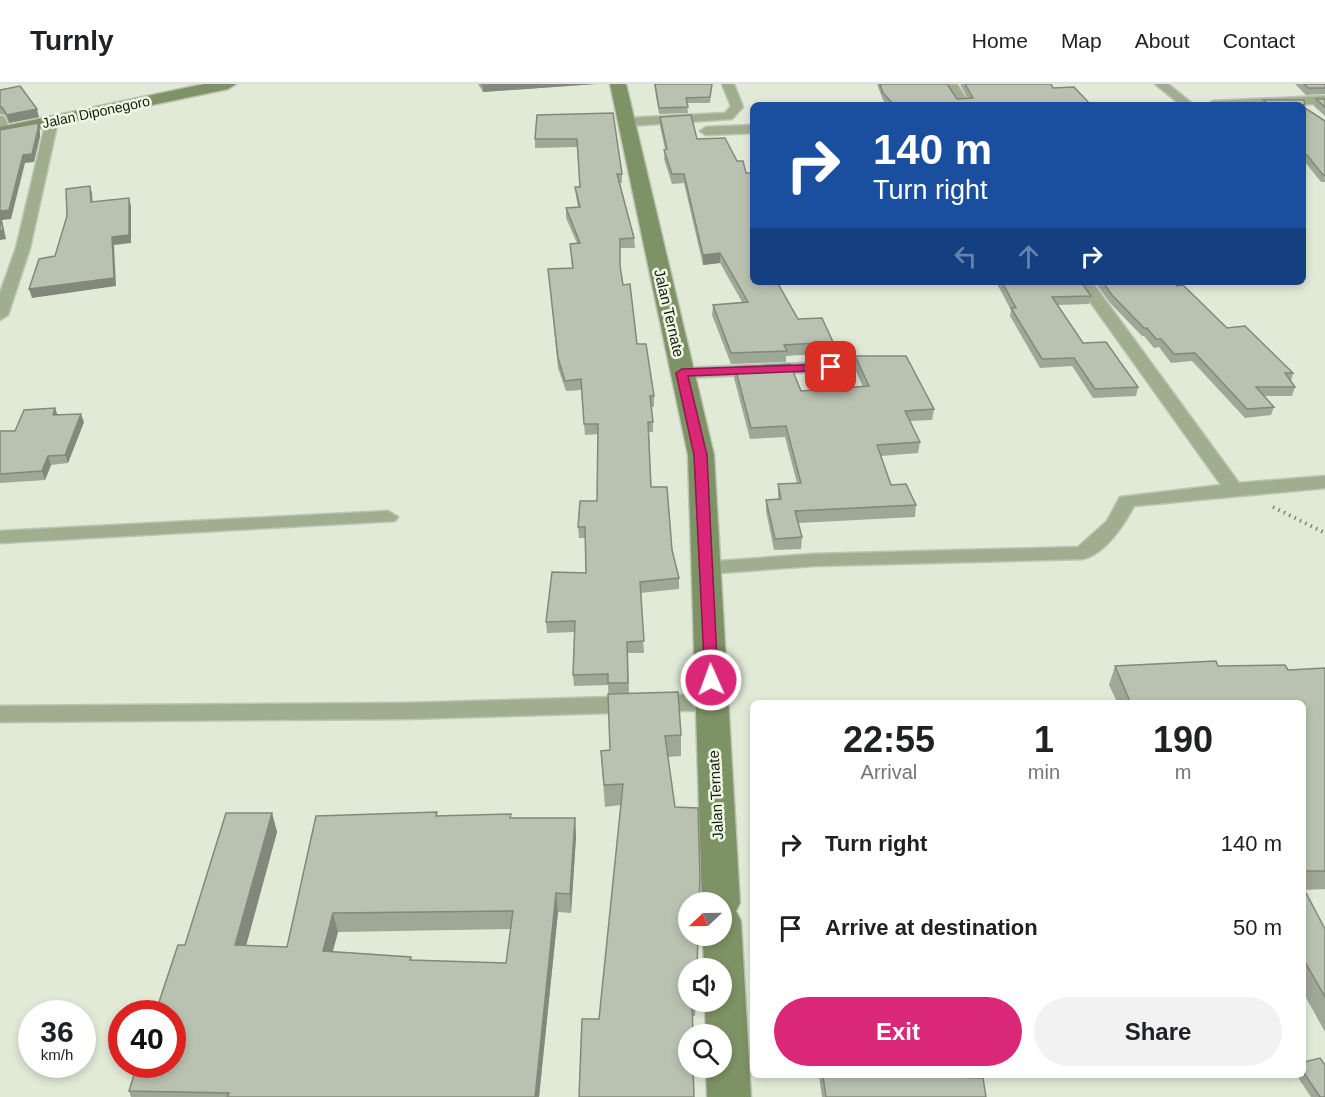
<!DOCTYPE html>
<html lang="en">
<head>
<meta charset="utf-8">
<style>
	body { margin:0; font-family:Arial,sans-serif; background:#f2f2f2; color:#202124; height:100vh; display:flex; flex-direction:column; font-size:22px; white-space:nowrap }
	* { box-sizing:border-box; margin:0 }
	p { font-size:20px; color:#757577 }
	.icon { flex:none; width:33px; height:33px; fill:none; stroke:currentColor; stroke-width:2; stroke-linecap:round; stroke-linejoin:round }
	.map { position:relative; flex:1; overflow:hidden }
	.sheet { position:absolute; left:750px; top:616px; width:556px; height:378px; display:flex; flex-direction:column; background:#fff; border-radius:9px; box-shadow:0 3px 9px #0003 }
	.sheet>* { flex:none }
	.hud { position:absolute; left:750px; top:18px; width:556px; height:183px; border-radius:9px; box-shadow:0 3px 9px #0003; background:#1a4fa0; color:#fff; overflow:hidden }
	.needle { width:39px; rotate:248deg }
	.buttons { position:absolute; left:678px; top:808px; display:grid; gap:12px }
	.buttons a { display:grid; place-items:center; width:54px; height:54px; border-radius:50%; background:#fff; box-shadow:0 3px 9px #0003; font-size:30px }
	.speed { position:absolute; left:18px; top:916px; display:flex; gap:12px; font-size:30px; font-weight:700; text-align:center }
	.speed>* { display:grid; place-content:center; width:78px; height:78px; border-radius:50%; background:#fff; box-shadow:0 3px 9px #0003; line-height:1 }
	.speed small { font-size:15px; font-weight:400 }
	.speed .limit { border:9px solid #d22; background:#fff; color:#111 }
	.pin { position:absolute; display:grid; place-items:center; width:51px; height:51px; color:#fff; margin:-26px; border-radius:12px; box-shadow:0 3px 9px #0006 }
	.me { position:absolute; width:66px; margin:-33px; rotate:358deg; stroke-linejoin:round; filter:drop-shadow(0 0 4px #0008) }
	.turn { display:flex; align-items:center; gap:21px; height:126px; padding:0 24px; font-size:27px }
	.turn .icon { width:78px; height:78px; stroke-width:2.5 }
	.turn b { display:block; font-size:42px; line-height:51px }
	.lanes { display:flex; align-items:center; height:57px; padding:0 24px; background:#0003; justify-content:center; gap:30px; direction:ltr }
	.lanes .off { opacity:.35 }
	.eta { display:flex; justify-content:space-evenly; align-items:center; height:102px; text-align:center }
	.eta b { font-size:36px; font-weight:700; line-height:42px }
	.button { display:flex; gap:12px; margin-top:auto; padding:12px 24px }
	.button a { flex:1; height:69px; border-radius:36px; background:#db2777; color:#fff; font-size:24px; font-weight:700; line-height:69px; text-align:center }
	.button a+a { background:#f2f2f2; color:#202124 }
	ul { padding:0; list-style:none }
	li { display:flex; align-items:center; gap:18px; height:84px; padding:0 24px }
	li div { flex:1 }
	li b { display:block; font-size:22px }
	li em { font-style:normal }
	header { display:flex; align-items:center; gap:36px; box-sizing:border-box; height:84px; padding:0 30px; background:#fff; border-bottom:2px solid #e0e0e0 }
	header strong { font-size:28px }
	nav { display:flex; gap:33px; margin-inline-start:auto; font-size:21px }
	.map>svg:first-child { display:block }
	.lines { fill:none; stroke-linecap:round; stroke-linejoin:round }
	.street-casing { stroke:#bcc4b4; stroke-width:3 }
	.secondary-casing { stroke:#bcc4b4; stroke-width:3 }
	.path { stroke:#7f8578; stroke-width:4; stroke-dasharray:1.5 4.5; stroke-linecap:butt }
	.street { fill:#a0ae90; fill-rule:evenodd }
	.secondary { fill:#7e9365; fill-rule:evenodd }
	.wall { fill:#9fa797; fill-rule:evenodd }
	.shaded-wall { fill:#82887b }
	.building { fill:#b9c2b0; stroke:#82887b; stroke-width:1.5; fill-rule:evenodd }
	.route { fill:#db2777; stroke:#8e194d; stroke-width:1.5 }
	.labels { text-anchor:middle; stroke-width:5; stroke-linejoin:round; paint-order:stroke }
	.far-street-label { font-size:14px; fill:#161912; stroke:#eef8e4 }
	.street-label { font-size:15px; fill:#161912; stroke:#eef8e4 }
</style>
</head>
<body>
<header>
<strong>Turnly</strong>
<nav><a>Home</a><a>Map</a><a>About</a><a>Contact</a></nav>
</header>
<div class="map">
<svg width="1325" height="1013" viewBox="0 0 1325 1013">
	<rect width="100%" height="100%" fill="#e1ead7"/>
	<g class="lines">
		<defs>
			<g id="street">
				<path d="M722 0H734L743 23 732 35 627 42 621 38 627 34 725 29 731 22Z"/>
				<path d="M945 0H957L970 21H958Z"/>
				<path d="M1155 0H1168L1194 21H1181Z"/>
				<path d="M1325 12V20L1207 21 1213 17Z"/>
				<path d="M0 32 4 33 11 47 9 50 0 49Z"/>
				<path d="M52 33 58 37 30 164 8 231 0 236V209L16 164 46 37Z"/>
				<path d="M753 41V49L706 51 700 47 706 43Z"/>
				<path d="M1076 198H1092L1239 399 1325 392V404L1134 422C1124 441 1105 470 1083 475L813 482 706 490 699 488 696 484 699 480 706 478 813 470 1078 463 1107 437 1120 413 1221 401Z"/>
				<path d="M831 278 837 279 839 283 837 287 682 294 674 289 682 284Z"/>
				<path d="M388 427 398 433 395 437 0 459V447Z"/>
				<path d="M712 610 720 612 724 618 720 624 712 626 406 635 0 638V622L406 619Z"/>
			</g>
			<g id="secondary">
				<path d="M204 0H236L228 5 0 53V43Z"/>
				<path d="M610 0H626L714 371 740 819 736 827 741 837 751 1013H707L706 984H722V951H706L705 918H722V885H704L703 852H722V819H702L688 371Z"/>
			</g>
		</defs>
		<use href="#street" class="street-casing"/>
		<use href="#secondary" class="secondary-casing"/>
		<path class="path" d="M1273 423 1325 449"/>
		<use href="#street" class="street"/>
		<use href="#secondary" class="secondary"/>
	</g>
	<g class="wall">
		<path d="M478 0H596L483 8Z"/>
		<path d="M654 0H712L710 19H687L688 29 659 30Z"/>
		<path d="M877 0H947L957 15H968L960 0H1051L1053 4 1091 21H887L883 16Z"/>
		<path d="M1295 0H1325V10L1306 11Z"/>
		<path d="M0 6 39 33 9 39 5 31 0 30Z"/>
		<path d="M1316 15H1325V32L1314 22Z"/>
		<path d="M1263 16H1304L1305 24 1325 37V98H1321L1305 78H1304V21H1262Z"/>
		<path d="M613 29 622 90V99H620L634 154 635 164H620V182L623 201 637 260 654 312V323H651L653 338V348H649L651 403 672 466 679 494V505L640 509 644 569H628L629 610 681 651V672L668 673 688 918H696L695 932 599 935 621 721 605 723 601 667 610 666 608 601 574 602 573 591 575 548 547 549 546 538 586 489 585 454H579L578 443 597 417 598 350 585 351 581 306 566 307 558 284 549 195 548 185 572 184 570 160 577 159 566 134V124L578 123 576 112 575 103H580L577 63 535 64V55Z"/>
		<path d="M660 33 697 55 753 198 798 235 833 258 832 269 786 272V278L731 280 712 231 713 221 742 218 720 179 703 181 684 99 672 100 664 75 665 65 660 42Z"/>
		<path d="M996 198H1081L1091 212 1089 220 1057 221 1083 259 1138 303 1136 312 1093 314 1072 282 1040 284 1010 232 1011 226Z"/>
		<path d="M1095 198H1173L1227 244 1293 289 1291 297 1295 303 1292 312H1264L1274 323 1271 331 1245 334 1192 277 1171 279 1159 263 1154 264 1144 252H1142L1110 219Z"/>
		<path d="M855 272 934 325 932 336 910 337 920 358 918 369 881 372 891 401 916 421 915 433 798 439 802 453 801 465 774 466 766 427V416L778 415V400L797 399 785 353 750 355 734 294 735 283 801 307 863 303 854 283Z"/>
		<path d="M55 324 57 331 84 338 68 379 51 381 45 396 0 399V347H15Z"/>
		<path d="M1115 582H1218L1288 586 1325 584V805L1304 806 1325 845V948L1304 910V620H1118L1109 601Z"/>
		<path d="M437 728V732L511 734H575L576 753 571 829 558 828 539 1013H131L129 1007 185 861 272 729 277 748 246 862 287 863ZM511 845 506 879 412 876 411 873 332 868 338 848Z"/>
		<path d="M1304 978 1325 1013H1311L1297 992H1304Z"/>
		<path d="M819 992H950V993L986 1013H822Z"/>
	</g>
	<g class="shaded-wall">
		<path d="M509 0H596L483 8V2Z"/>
		<path d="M37 25 39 33 9 39 7 31Z"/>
		<path d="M38 39 40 47V53L34 78 25 79 11 135 2 136 6 155 0 156V127L23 71Z"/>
		<path d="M90 102 92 109 93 126 91 118Z"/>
		<path d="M129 114 131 122V159L114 161 116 202 32 214 29 205 112 153Z"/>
		<path d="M720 169V179L703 181V171Z"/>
		<path d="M55 324 58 332 53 331Z"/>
		<path d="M81 330 84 338 68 379 65 371Z"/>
		<path d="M48 372 51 381 45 396 42 387Z"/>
		<path d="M272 729 277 748 241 880 235 861Z"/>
		<path d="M575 734 576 753 571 829 570 810Z"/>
		<path d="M556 809 558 828 539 1013H535Z"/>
		<path d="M333 829 338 848 328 886 323 867Z"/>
	</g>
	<g class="building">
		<path d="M482 0H509L483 2Z"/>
		<path d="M655 0H712L710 13 686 14 688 23 659 24Z"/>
		<path d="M880 0H947L957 15 973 14 965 0H1051L1053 4 1074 3 1091 21H894L883 9Z"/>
		<path d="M1304 0H1325V4H1308Z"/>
		<path d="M20 2 37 25 7 31 2 23H0V6Z"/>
		<path d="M1316 15H1325V23Z"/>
		<path d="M1263 16H1304L1305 24 1325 37V91H1323L1307 71H1304V21H1270Z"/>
		<path d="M613 29 622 90H617L634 154 620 155V182L623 201 630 200 637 260H646L654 312H650L653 338H648L651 403H667L672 466 679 494 640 498 644 557 627 558 628 599H608V590L573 591 575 537 546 538 552 488 586 489 585 443H578L580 417H597L598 340H584L581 295 565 297 558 274 548 185 573 184 570 160 580 159 566 124 580 123 575 103H580L577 55H535L537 31Z"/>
		<path d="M691 31 697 55 725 54 737 77H743L746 89H752L753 99V198H777L798 235 822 234 833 258 784 261 787 267 731 269 713 221 748 218 720 169 703 171 684 90H672L664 66 667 65 660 33Z"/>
		<path d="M38 39V45L32 70 23 71 9 126 0 127V46Z"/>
		<path d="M90 102 91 118 129 114V151L112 153 114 194 29 205 39 175 55 172 67 132 66 105Z"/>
		<path d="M0 131 3 146 0 147Z"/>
		<path d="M1002 198H1081L1091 212 1052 213 1083 259 1106 258 1138 303 1095 305 1074 274 1042 275 1011 224H1016Z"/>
		<path d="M1103 198H1173L1177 202 1183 201 1227 244 1245 242 1293 289H1285L1295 303H1256L1274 323 1247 325 1195 269 1174 270 1161 255H1156L1147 244H1144L1112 211Z"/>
		<path d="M855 272H906L934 325 905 327 920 358 877 361 891 401 906 400 916 421 795 427 802 453 775 455 766 416 781 415 778 400 801 399 786 342 751 344 735 283 790 280 801 307 869 302Z"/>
		<path d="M55 324 53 331 81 330 65 371 48 372 42 387 0 390V347H15L24 326Z"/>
		<path d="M1216 577 1218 582 1285 581 1288 586 1325 584V787H1304V620H1131L1115 582Z"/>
		<path d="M678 608 681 651 665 652 675 723 698 724 700 794 699 819H688V852H698L697 885H688V918H692L693 951H688V984H693L694 1013H579L582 935H599L623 700 604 701 601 667 610 666 608 610Z"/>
		<path d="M437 728 436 732 511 730 510 734H575L570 810 556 809 535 1013H227L229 1009 129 1007 137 981H172V930H155L178 861H185L226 729H272L235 861 287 863 316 732ZM513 827 506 879 410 876 411 873 323 867 333 829Z"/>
		<path d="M1304 805 1325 845V913L1304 876Z"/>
		<path d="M1320 974 1325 981V1013H1320L1304 989V978Z"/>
		<path d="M823 992H950V993L983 994 986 1013H826Z"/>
	</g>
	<path class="route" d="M831 280 835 281V286L688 292 707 371 718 596 716 599H705L694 371 676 289 682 285Z"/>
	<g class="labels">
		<g class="far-street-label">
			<text transform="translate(96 28) rotate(-12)" y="5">Jalan Diponegoro</text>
		</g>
		<g class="street-label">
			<text transform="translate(669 229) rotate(77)" y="5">Jalan Ternate</text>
			<text transform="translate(716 711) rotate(-93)" y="5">Jalan Ternate</text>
		</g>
	</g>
</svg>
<div class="buttons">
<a><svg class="needle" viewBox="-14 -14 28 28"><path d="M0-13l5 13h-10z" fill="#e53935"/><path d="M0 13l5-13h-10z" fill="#757577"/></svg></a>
<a><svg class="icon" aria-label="sound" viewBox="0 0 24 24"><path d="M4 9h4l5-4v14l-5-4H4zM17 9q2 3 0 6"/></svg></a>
<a><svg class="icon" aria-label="search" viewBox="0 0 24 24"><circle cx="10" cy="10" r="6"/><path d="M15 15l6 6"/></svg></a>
</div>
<div class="speed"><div>36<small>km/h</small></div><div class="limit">40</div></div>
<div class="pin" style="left:831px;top:283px;background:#d93025"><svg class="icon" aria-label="arrive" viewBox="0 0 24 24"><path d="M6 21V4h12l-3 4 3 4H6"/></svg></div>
<svg class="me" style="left:711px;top:596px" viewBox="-20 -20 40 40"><circle r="17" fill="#db2777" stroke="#fff" stroke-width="3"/><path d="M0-11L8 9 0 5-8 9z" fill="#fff"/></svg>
<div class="hud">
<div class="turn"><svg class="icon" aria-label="right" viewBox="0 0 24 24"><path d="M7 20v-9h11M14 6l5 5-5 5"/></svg><div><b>140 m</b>Turn right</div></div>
<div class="lanes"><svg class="icon off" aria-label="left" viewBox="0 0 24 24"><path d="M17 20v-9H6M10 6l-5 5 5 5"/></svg><svg class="icon off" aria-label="ahead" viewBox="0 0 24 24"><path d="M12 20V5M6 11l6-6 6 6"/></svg><svg class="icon" aria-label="right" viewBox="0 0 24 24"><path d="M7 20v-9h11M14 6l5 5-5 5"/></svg></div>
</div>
<section class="sheet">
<div class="eta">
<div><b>22:55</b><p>Arrival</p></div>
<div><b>1</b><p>min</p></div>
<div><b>190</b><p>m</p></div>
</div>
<ul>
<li><svg class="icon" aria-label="right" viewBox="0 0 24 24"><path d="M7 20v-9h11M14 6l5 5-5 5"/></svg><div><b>Turn right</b></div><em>140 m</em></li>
<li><svg class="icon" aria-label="arrive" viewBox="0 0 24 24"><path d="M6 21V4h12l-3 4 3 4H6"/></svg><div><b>Arrive at destination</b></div><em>50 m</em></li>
</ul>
<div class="button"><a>Exit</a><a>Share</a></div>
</section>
</div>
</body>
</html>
